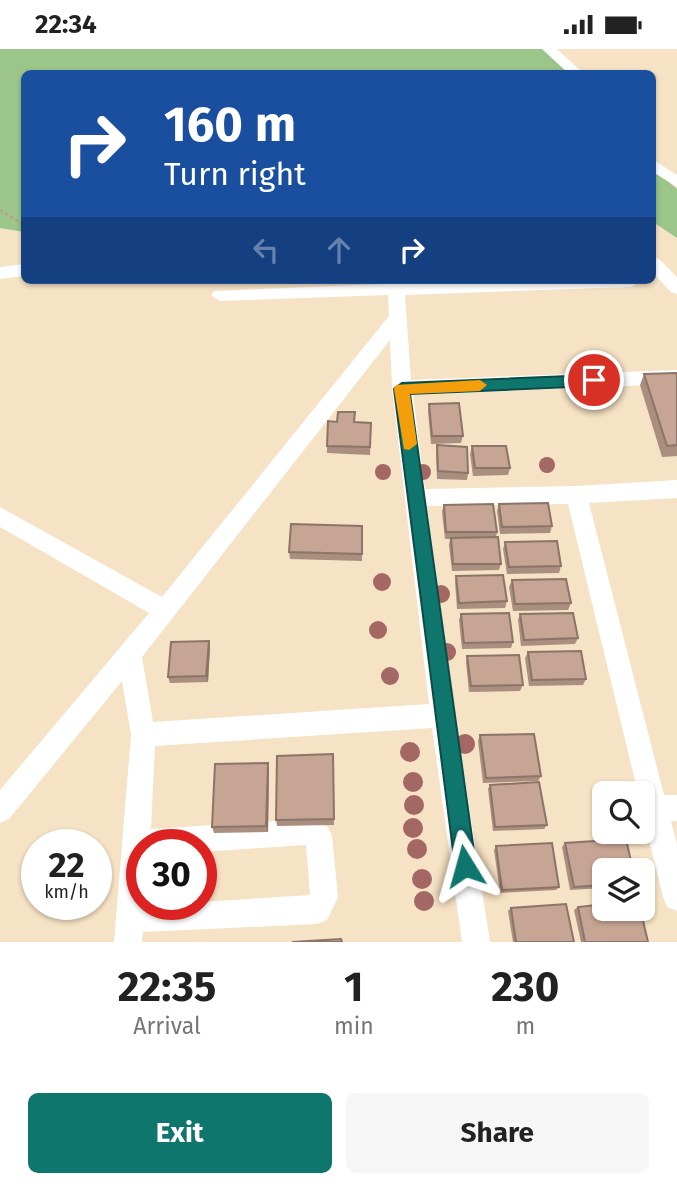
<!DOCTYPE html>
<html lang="en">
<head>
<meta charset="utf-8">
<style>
	body { margin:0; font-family:"Fira Sans",sans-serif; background:#f6f6f6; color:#222; height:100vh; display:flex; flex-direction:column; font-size:26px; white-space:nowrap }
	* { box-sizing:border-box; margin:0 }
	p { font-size:23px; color:#767676 }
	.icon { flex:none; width:38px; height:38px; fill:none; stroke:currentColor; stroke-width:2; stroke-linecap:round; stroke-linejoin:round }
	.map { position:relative; height:893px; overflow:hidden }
	.drawer { display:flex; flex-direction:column; background:#fff; flex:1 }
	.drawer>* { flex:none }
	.guide { position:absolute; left:21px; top:21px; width:635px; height:214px; border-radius:10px; box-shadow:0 2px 5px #0004; background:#1a4fa0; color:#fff; overflow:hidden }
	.controls { position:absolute; left:592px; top:732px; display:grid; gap:14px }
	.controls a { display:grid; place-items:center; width:63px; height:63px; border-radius:10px; background:#fff; box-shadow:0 2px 5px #0004; font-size:35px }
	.speed { position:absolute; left:21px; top:780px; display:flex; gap:14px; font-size:35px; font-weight:700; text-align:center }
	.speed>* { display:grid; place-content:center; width:91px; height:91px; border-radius:50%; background:#fff; box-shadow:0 2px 5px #0004; line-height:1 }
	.speed small { font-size:18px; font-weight:400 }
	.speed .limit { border:10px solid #d22; background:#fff; color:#111 }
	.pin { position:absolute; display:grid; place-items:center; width:60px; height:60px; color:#fff; margin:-30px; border:4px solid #fff; border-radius:50%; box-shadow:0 2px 7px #0007 }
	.me { position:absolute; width:77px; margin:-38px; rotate:352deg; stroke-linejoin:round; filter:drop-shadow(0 0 5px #0008) }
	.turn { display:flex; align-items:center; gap:24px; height:147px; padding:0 28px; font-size:32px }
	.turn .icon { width:91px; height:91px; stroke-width:2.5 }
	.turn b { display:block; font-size:49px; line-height:60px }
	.lanes { display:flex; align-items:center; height:66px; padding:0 28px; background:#0003; justify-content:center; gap:35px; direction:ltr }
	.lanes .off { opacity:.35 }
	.eta { display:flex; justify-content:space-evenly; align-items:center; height:119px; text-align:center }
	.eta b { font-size:42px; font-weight:700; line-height:49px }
	.button { display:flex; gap:14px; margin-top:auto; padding:14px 28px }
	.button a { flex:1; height:80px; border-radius:10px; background:#0f766e; color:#fff; font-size:28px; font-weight:700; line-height:80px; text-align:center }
	.button a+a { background:#f6f6f6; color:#222 }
	.status { display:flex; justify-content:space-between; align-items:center; height:49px; padding:0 35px; background:#fff; direction:ltr }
	.status svg { height:19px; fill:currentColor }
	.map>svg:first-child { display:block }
	.water { fill:#9cc58a }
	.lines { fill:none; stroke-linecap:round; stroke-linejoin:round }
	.path { stroke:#b3a28b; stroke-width:2.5; stroke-dasharray:3.5 2.5; stroke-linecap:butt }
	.street { fill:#fff; fill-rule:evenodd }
	.tree { fill:#a36764 }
	.wall { fill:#aa8e7f }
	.shaded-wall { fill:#8b7468 }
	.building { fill:#c6a594; stroke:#8b7468; stroke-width:2 }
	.route { fill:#0f766e; stroke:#0a4d48; stroke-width:2 }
	.slow { fill:#f59e0b }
</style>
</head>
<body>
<div class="status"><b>22:34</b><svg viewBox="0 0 49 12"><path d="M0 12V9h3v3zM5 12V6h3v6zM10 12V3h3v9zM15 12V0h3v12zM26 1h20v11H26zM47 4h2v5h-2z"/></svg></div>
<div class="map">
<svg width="677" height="893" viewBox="0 0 677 893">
	<rect width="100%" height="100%" fill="#f6e2c4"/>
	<g class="water">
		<path d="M0 0H545L572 24H24V183L0 179Z"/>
		<path d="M653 120 677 140V189L653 173Z"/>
	</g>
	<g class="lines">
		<path class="path" d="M0 161 24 176"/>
		<g class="street">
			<path d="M542 0H557L583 24H568Z"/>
			<path d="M653 111 677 126V138L653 123Z"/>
			<path d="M653 208 659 210 677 228V245L671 243 653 224Z"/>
			<path d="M24 215V227L0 230V218Z"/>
			<path d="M484 231 640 232 631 238 405 246 411 331 677 321V335L413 346 425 440 576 437 677 431V449L589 454 664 746H677V772H671L677 795V862L667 858 663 848 642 763V744H638L568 455 427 457 455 666 490 893H462L432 679 155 697 151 780 309 770 328 778 332 787 338 848 327 871 317 875 143 883 142 893H114L131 686 122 632 9 770 0 774V741L149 564 0 478V458L162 548 389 267 388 246 220 252 211 246 214 242ZM390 291 392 339 429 655 153 673 142 608ZM142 796H201V803L306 796 310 846 201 853V856H142Z"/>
		</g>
	</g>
	<g class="tree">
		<circle cx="547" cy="416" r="8"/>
		<circle cx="383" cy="423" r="8"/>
		<circle cx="423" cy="423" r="8"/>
		<circle cx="382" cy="533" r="9"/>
		<circle cx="441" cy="545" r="9"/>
		<circle cx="378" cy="581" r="9"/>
		<circle cx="447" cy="603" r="9"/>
		<circle cx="390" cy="627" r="9"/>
		<circle cx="465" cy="695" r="10"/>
		<circle cx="410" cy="703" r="10"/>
		<circle cx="413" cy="733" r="10"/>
		<circle cx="414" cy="756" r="10"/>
		<circle cx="413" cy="779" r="10"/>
		<circle cx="417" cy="800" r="10"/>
		<circle cx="422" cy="830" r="10"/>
		<circle cx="424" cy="852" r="10"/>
	</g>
	<g class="wall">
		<path d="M677 324V407L662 408 640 336 644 325Z"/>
		<path d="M429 355 463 387 461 394 431 395 428 362Z"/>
		<path d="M354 373 371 374 370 406 327 404V397Z"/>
		<path d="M437 396 468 424 467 431 437 430 436 404Z"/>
		<path d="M472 397 510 419 508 426 473 427 470 405Z"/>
		<path d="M499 455 552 477 550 484 500 485 497 462Z"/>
		<path d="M444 456 497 483 496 488 501 515 499 521 452 522 449 496 450 490H445L442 463Z"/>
		<path d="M362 477V512L290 510 289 503Z"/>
		<path d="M505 493 561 517 559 524 507 525 503 500Z"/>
		<path d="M456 527 507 552 505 559 457 560 455 533Z"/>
		<path d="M512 531 571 554 568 561 513 562 509 538Z"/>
		<path d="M461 565 513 593 511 599 462 600 459 571Z"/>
		<path d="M520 565 578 589 575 595 521 597 518 571Z"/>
		<path d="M209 592 210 598 208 633 170 634 168 628Z"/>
		<path d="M528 603 586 630 583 636 529 637 525 609Z"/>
		<path d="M467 607 523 636 520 642 469 643 466 613Z"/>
		<path d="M480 686 541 727 538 732 483 734 478 692Z"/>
		<path d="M333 705 334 776 277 777 276 771Z"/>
		<path d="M269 721 268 783 214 784 212 778Z"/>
		<path d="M490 736 547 776 544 780 493 782 488 740Z"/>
		<path d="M565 794 604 821V839L570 841 562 798Z"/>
		<path d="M496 797 559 838 556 841 500 844 494 801Z"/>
		<path d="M578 858 648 893H581L574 861Z"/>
		<path d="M511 859 574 893H513L508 862Z"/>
	</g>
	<g class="shaded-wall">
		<path d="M209 592 210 598 208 633 206 627Z"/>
		<path d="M268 714 269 721 268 783 266 777Z"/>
	</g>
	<g class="building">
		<path d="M677 324V396L667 397 644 325Z"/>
		<path d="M459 354 463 387H432L429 355Z"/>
		<path d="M338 363H355L354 373 371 374 370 398 327 397 328 372 337 373Z"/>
		<path d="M437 396 467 398 468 424 438 422Z"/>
		<path d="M472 397H506L510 419H475Z"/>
		<path d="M548 454 552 477 502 478 499 455Z"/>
		<path d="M493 455 497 483H446L444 456Z"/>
		<path d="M291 475 362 477V505L289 503Z"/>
		<path d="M498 488 501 515H453L451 489Z"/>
		<path d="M557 492 561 517 509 518 505 493Z"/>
		<path d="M503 526 507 552 459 554 456 527Z"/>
		<path d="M566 530 571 554 515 555 512 531Z"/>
		<path d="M509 564 513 593 464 594 461 565Z"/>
		<path d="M573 564 578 589 524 591 520 565Z"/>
		<path d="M209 592 206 627 168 628 171 593Z"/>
		<path d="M581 602 586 630 532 631 528 603Z"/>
		<path d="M519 606 523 636 471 637 467 607Z"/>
		<path d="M534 685 541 727 486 729 480 686Z"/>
		<path d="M333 705 334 770 276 771 277 707Z"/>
		<path d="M268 714 266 777 212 778 215 715Z"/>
		<path d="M539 733 547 776 495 778 490 736Z"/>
		<path d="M626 790 633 821H604V836L574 838 565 794Z"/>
		<path d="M552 794 559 838 502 841 496 797Z"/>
		<path d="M566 855 574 893H516L511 859Z"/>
		<path d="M604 855V859H640L648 893H585L578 858Z"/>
		<path d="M341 890 342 893H292Z"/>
	</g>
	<path class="route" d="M594 326 602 331 594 337 410 345 476 817 473 825 465 828 458 825 455 817 394 340 402 334Z"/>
	<path class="slow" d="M480 331 487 336 480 342 410 345 417 395 409 401 404 400 394 340 396 336Z"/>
</svg>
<div class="controls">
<a><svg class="icon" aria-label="search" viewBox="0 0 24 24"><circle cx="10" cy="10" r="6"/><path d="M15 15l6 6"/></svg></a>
<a><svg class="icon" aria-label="layers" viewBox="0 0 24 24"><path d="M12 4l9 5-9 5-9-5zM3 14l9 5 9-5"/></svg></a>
</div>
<div class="speed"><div>22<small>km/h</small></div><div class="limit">30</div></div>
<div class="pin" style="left:594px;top:331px;background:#d93025"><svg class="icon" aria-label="arrive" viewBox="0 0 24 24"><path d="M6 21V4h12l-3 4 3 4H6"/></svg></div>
<svg class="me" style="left:465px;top:817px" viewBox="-20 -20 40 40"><path d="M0-17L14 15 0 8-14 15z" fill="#0f766e" stroke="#fff" stroke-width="4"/></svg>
<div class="guide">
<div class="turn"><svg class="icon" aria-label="right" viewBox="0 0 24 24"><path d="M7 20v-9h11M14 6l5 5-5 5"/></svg><div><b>160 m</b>Turn right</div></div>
<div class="lanes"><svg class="icon off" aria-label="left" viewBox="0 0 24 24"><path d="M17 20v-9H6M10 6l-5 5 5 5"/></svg><svg class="icon off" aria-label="ahead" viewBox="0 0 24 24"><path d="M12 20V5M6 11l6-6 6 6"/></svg><svg class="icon" aria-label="right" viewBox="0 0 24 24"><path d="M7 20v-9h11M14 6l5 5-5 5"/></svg></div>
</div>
</div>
<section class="drawer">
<div class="eta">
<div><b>22:35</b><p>Arrival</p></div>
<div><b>1</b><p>min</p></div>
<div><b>230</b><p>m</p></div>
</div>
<div class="button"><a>Exit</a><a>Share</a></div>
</section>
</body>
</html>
